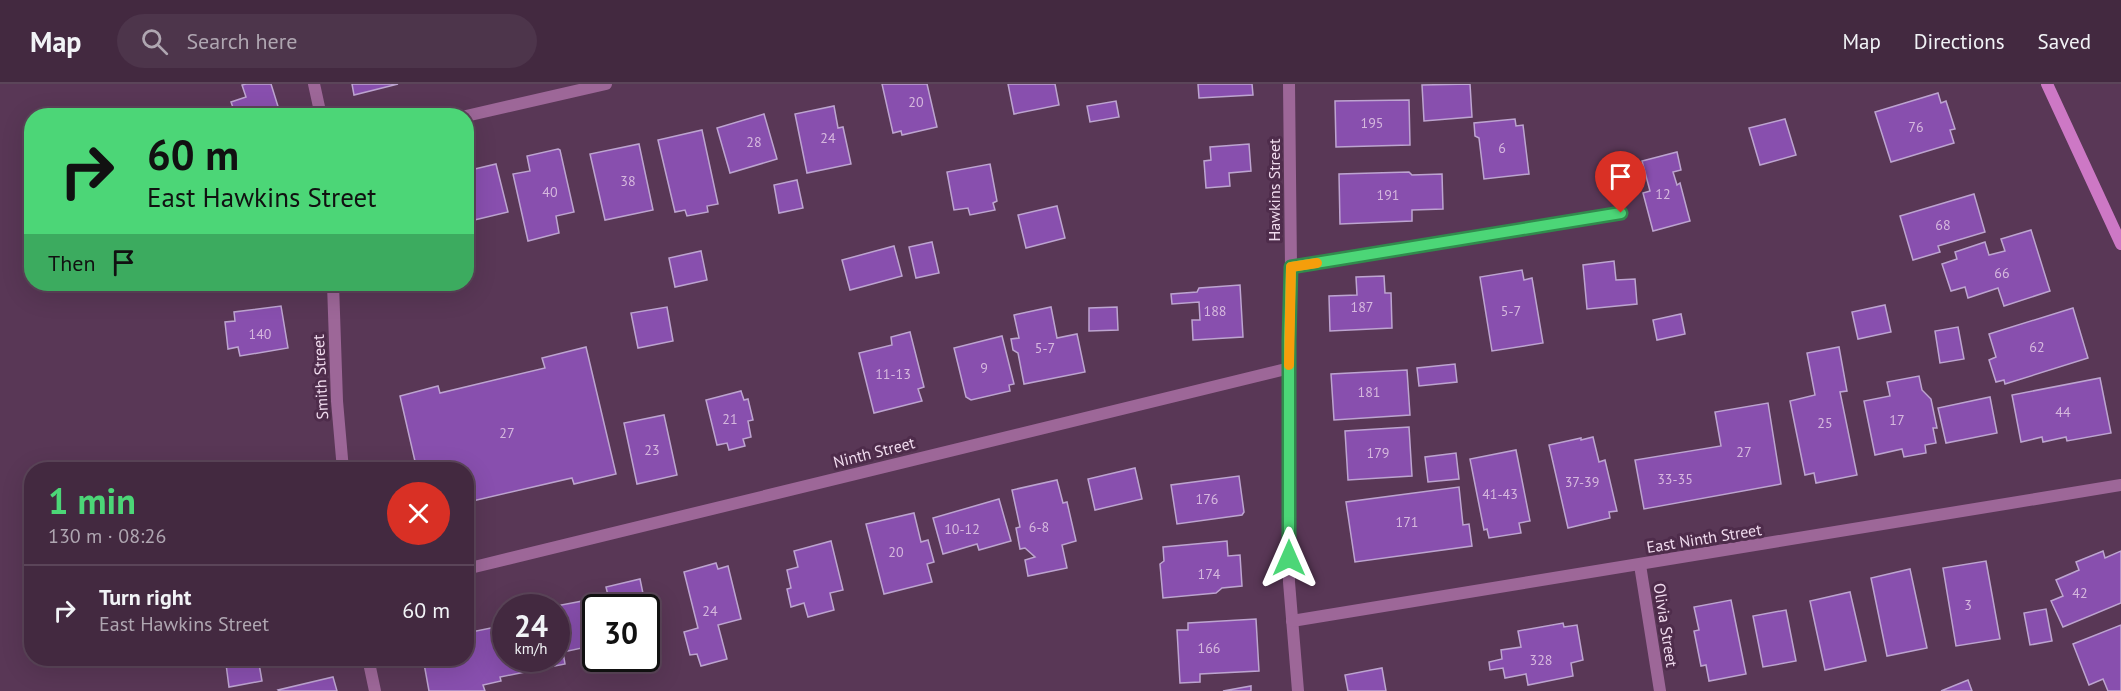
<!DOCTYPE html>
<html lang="en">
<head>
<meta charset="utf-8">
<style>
	body { margin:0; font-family:"PT Sans",sans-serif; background:#4d354b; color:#f1f3f6; height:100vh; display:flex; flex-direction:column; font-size:22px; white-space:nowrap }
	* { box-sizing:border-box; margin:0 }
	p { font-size:20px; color:#afa6b1 }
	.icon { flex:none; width:33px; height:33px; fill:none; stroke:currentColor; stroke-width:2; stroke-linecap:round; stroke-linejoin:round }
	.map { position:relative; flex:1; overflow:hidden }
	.sheet { position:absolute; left:24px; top:378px; width:450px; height:204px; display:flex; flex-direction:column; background:#432940; border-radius:24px; box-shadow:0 6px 24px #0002,0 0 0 2px #5b4559 }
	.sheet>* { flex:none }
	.guide { position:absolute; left:24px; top:24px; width:450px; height:183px; border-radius:24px; box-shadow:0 6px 24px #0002,0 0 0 2px #5b4559; background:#4cd677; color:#111; overflow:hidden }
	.speed { position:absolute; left:492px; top:510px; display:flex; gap:12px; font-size:30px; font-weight:700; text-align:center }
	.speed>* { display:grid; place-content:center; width:78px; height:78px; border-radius:50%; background:#432940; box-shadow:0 6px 24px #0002,0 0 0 2px #5b4559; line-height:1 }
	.speed small { font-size:15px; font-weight:400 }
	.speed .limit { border:3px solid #111; border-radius:9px; background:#fff; color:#111 }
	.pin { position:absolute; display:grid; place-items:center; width:51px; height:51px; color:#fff; margin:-62px -26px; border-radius:50% 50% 50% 0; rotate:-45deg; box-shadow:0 0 6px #0007 }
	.pin .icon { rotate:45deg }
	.me { position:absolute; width:66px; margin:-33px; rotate:0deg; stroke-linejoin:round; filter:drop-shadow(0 0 4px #0008) }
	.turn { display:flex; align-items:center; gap:21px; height:126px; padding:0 24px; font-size:27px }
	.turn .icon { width:78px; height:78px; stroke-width:2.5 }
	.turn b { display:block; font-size:42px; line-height:51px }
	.then { display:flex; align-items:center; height:57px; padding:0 24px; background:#0003; gap:12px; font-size:22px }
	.round { display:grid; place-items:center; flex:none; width:63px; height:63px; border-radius:32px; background:#4d354b }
	.overview { display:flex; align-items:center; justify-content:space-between; height:102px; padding:0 24px }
	h1 { font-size:36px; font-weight:600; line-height:45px; color:#4cd677 }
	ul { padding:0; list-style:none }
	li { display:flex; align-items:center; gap:18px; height:90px; padding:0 24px; border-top:2px solid #5b4559 }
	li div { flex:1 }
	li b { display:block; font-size:22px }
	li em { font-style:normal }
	header { display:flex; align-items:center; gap:36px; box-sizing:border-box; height:84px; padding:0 30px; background:#432940; border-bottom:2px solid #5b4559 }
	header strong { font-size:28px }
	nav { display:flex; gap:33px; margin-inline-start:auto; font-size:21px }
	.search { width:420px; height:54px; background:#4d354b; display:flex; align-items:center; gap:15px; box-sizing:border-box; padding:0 21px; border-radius:33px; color:#afa6b1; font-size:22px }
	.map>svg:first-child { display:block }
	.building { fill:#884fae; stroke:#bda4d0; stroke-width:1.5 }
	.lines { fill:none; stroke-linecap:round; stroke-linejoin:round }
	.minor { stroke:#9d6798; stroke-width:12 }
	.secondary { stroke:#cd78c5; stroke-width:12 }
	.route-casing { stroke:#318b4d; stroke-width:15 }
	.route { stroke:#4cd677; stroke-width:10 }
	.slow { stroke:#f59e0b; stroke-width:10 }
	.labels { text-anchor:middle; stroke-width:6; stroke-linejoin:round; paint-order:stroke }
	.number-label { font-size:14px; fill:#d6b8de }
	.street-label { font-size:16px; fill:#f0dbee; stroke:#4e2c4b }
</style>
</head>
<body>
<header>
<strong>Map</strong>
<div class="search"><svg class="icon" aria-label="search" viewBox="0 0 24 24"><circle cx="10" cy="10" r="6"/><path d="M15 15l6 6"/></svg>Search here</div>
<nav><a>Map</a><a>Directions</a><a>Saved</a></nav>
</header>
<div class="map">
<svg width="2121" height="607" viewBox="0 0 2121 607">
	<rect width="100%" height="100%" fill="#593756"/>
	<g class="building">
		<path d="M246 0H271L281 32H236L231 18 246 13 242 1Z"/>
		<path d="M352 0H398L354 11Z"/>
		<path d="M882 0H927L937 43 902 51 901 47 893 49Z"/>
		<path d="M1008 0H1055L1059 21 1014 30Z"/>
		<path d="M1198 0H1252L1253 11 1199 14Z"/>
		<path d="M1470 0 1472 33 1424 37 1422 1Z"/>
		<path d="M1938 9 1941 19 1946 17 1955 45 1950 46 1954 59 1891 78 1875 28Z"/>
		<path d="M1409 16 1410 61 1336 63 1335 17Z"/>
		<path d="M1116 17 1119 33 1090 38 1087 22Z"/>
		<path d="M834 22 838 44 843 43 851 80 807 89 795 30Z"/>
		<path d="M764 30 777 75 730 89 717 44Z"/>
		<path d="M1515 35 1516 42 1523 41 1529 90 1484 95 1479 54 1475 52 1474 39Z"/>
		<path d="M1785 35 1796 71 1760 81 1749 44Z"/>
		<path d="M702 46 718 120 707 122 708 128 687 132 685 126 675 128 658 56Z"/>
		<path d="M639 60 653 126 605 136 590 70Z"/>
		<path d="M1249 60 1251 87 1229 89 1230 102 1206 104 1204 77 1211 76 1210 63Z"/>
		<path d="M558 65 560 66 574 128 556 132 559 149 528 157 513 90 530 87 527 72Z"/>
		<path d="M1677 68 1681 86 1673 88 1677 101 1680 99 1690 137 1653 147 1643 109 1650 107 1642 77Z"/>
		<path d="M496 80 508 128 466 138V87Z"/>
		<path d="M990 80 997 117 993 119 995 126 970 131 968 124 954 126 947 88Z"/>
		<path d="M1409 88 1412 91 1442 90 1443 125 1412 126V137L1340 140 1339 90Z"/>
		<path d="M797 96 803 124 779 129 774 101Z"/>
		<path d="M1974 110 1985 148 1938 162 1940 168 1913 176 1900 132Z"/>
		<path d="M1057 122 1065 154 1026 164 1018 131Z"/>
		<path d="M2031 146 2050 207 2004 222 1998 204 1968 214 1965 203 1951 207 1942 180 1957 175 1955 168 1985 158 1989 171 2005 167 2001 155Z"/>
		<path d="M932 158 939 189 916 194 909 163Z"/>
		<path d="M894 162 902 192 850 206 842 176Z"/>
		<path d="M701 167 707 196 675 203 669 174Z"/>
		<path d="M1614 177 1616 196 1635 195 1637 220 1587 225 1583 181Z"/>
		<path d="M1522 186 1524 196 1532 194 1543 259 1492 267 1480 193Z"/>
		<path d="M1384 192 1385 209H1391L1392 244 1330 247 1329 212 1357 211 1356 193Z"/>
		<path d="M1240 201 1243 253 1193 256 1192 236H1200L1199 218 1172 220 1171 210 1197 208 1199 204Z"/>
		<path d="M1885 221 1891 248 1858 255 1852 228Z"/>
		<path d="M281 222 288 264 240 272 238 263 228 265 225 238 235 237 234 228Z"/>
		<path d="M667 223 673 257 638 264 631 229Z"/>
		<path d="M1051 223 1057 254 1077 250 1085 288 1024 300 1018 269 1013 266 1011 255 1019 254 1014 231Z"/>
		<path d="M1117 223 1118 246 1089 247V224Z"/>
		<path d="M2073 224 2088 274 2005 300 2004 296 1996 298 1989 276 1996 273 1989 250Z"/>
		<path d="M1681 230 1685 250 1657 256 1653 236Z"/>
		<path d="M1958 243 1964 275 1940 279 1935 247Z"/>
		<path d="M910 248 924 303 918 305 922 317 874 329 859 269 892 261 891 253Z"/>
		<path d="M1002 252 1014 300 1009 301 1010 307 971 316 966 313 954 264Z"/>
		<path d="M586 263 616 390 574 400 572 394 468 418 471 428 466 429V386H417L400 312 438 302 440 309 545 284 542 274Z"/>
		<path d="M1839 263 1847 307 1840 308 1857 391 1816 399 1814 389 1805 391 1790 317 1815 311 1807 269Z"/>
		<path d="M1455 280 1457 298 1419 302 1417 284Z"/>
		<path d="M1407 286 1410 331 1334 336 1331 290Z"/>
		<path d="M1919 292 1922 306 1931 315 1937 344H1933L1936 359 1925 361 1926 369 1904 373 1902 365 1875 371 1864 317 1890 312 1887 298Z"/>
		<path d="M2100 294 2111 349 2067 357 2066 353 2043 358 2042 353 2021 358 2012 311Z"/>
		<path d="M741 307 744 316 748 315 753 336 748 337 751 353 743 355 745 362 729 366 727 359 717 361 706 316Z"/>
		<path d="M1990 313 1997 349 1946 359 1938 324Z"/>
		<path d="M1768 319 1781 400 1644 425 1635 376 1721 362 1715 328Z"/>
		<path d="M664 331 677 391 637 400 624 339Z"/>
		<path d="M1409 343 1412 392 1348 396 1345 347Z"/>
		<path d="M1593 353 1599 378 1605 376 1617 427 1609 428 1610 434 1568 444 1549 361 1581 354V356Z"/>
		<path d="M1516 366 1530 437 1519 439 1521 449 1489 454 1487 445 1484 446 1470 375Z"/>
		<path d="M1456 369 1459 395 1428 398 1425 373Z"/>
		<path d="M1135 384 1142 415 1095 426 1088 395Z"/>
		<path d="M1239 392 1244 428 1242 431 1177 440 1171 401Z"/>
		<path d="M1057 396 1063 419 1067 418 1076 457 1062 461 1067 484 1028 492 1025 476 1035 473 1025 464 1020 465 1016 444 1020 443 1012 406Z"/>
		<path d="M1459 403 1463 441 1469 440 1472 462 1355 478 1346 418Z"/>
		<path d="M999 415 1011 457 979 466 977 460 943 470 933 434Z"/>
		<path d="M914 429 921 458 928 456 934 478 927 480 932 498 884 510 866 440Z"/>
		<path d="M831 457 843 506 830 509 834 526 808 533 804 519 791 523 787 505 791 504 787 486 798 483 794 467Z"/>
		<path d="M1227 457 1228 472 1240 471 1242 502 1222 504 1216 509 1163 514 1160 480 1164 477 1163 463Z"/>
		<path d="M2103 467 2105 474 2121 467V519L2063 543 2051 517 2063 512 2056 496 2079 486 2076 478Z"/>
		<path d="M1986 477 2000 555 1956 562 1943 484Z"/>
		<path d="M716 479 718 485 728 482 741 535 718 541 727 575 701 582 697 570 690 571 684 548 698 544 684 488Z"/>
		<path d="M1910 485 1927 564 1887 572 1871 494Z"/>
		<path d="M640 495 646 524H611L606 503Z"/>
		<path d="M1850 508 1866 577 1825 586 1810 517Z"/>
		<path d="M549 514 551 523 588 516 596 561 563 568 565 580 500 593 501 597 483 601 485 607H429L423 574H466V549L506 541V574H556V524H508V522Z"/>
		<path d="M1731 516 1746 590 1709 597 1706 581 1701 582 1694 547 1699 546 1694 523Z"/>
		<path d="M646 524 653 554 646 556Z"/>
		<path d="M2046 525 2052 557 2030 561 2024 529Z"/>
		<path d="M1786 526 1796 577 1763 583 1753 532Z"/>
		<path d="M1256 535 1259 587 1200 590V598L1180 599 1177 546H1188V539Z"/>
		<path d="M1563 539 1564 543 1577 541 1583 576 1571 579 1573 592 1528 601 1526 590 1505 594 1503 584 1490 586 1489 578 1502 575 1501 566 1521 563 1518 547Z"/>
		<path d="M2121 541V607H2108L2103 595 2089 601 2073 560Z"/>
		<path d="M258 574 262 597 229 603 226 580Z"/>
		<path d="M1382 584 1386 607H1348L1345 591Z"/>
		<path d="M333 593 337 607H279L278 606Z"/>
		<path d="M1968 596 1972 607H1941Z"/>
		<path d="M1251 602V607H1223Z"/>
	</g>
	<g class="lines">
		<g class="minor">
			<path d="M314 0 321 32"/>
			<path d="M1289 0 1291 183 1289 257V498L1298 607"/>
			<path d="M466 32 606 0"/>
			<path d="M1291 183 1621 129"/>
			<path d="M333 200 337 317 343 386"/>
			<path d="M1640 481 1660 607"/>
			<path d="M466 485 1290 284"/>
			<path d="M1292 537 2121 401"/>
			<path d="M368 574 375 607"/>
		</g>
		<path class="secondary" d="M2047 0 2121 160"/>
	</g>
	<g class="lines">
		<defs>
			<path id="route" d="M1289 474V257L1291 183 1621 129"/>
		</defs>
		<use href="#route" class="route-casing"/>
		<use href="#route" class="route"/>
		<path class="slow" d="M1289 281 1291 183 1317 179"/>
	</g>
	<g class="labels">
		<g class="number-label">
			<text x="916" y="23">20</text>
			<text x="1372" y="44">195</text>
			<text x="1916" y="48">76</text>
			<text x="828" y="59">24</text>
			<text x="754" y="63">28</text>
			<text x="1502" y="69">6</text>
			<text x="628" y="102">38</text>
			<text x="550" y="113">40</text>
			<text x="1663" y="115">12</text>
			<text x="1388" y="116">191</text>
			<text x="1943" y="146">68</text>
			<text x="2002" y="194">66</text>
			<text x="1362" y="228">187</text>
			<text x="1215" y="232">188</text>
			<text x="1511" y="232">5-7</text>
			<text x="260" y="255">140</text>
			<text x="2037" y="268">62</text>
			<text x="1045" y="269">5-7</text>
			<text x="984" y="289">9</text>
			<text x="893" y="295">11-13</text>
			<text x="1369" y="313">181</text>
			<text x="2063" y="333">44</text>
			<text x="730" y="340">21</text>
			<text x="1897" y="341">17</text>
			<text x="1825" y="344">25</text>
			<text x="507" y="354">27</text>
			<text x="652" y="371">23</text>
			<text x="1744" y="373">27</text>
			<text x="1378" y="374">179</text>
			<text x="1675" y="400">33-35</text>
			<text x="1582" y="403">37-39</text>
			<text x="1500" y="415">41-43</text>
			<text x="1207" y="420">176</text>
			<text x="1407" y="443">171</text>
			<text x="1039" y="448">6-8</text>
			<text x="962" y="450">10-12</text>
			<text x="896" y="473">20</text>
			<text x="1209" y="495">174</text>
			<text x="2080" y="514">42</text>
			<text x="1968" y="526">3</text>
			<text x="710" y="532">24</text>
			<text x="1209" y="569">166</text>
			<text x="1541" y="581">328</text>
		</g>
		<g class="street-label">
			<text transform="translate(1274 106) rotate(-90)" y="6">Hawkins Street</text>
			<text transform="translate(320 293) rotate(-93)" y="6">Smith Street</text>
			<text transform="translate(874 368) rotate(-14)" y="6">Ninth Street</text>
			<text transform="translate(1704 454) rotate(-9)" y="6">East Ninth Street</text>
			<text transform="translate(1666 541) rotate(81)" y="6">Olivia Street</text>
		</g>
	</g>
</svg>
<div class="speed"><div>24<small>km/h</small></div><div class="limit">30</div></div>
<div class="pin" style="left:1621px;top:129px;background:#d93025"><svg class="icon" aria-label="arrive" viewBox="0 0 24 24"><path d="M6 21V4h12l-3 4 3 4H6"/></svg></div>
<svg class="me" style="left:1289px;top:474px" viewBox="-20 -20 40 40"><path d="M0-17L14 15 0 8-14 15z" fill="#4cd677" stroke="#fff" stroke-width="4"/></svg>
<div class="guide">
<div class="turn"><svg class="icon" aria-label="right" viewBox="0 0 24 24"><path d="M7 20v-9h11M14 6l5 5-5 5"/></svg><div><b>60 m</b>East Hawkins Street</div></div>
<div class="then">Then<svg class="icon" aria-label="arrive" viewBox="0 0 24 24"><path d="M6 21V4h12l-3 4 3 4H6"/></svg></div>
</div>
<section class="sheet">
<div class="overview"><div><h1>1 min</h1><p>130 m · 08:26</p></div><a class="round" style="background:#d93025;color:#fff"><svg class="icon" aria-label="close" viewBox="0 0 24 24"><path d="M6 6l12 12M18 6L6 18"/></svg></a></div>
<ul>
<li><svg class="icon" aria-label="right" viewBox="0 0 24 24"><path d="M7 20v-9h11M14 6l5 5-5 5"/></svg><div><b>Turn right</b><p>East Hawkins Street</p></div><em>60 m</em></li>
</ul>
</section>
</div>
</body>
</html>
